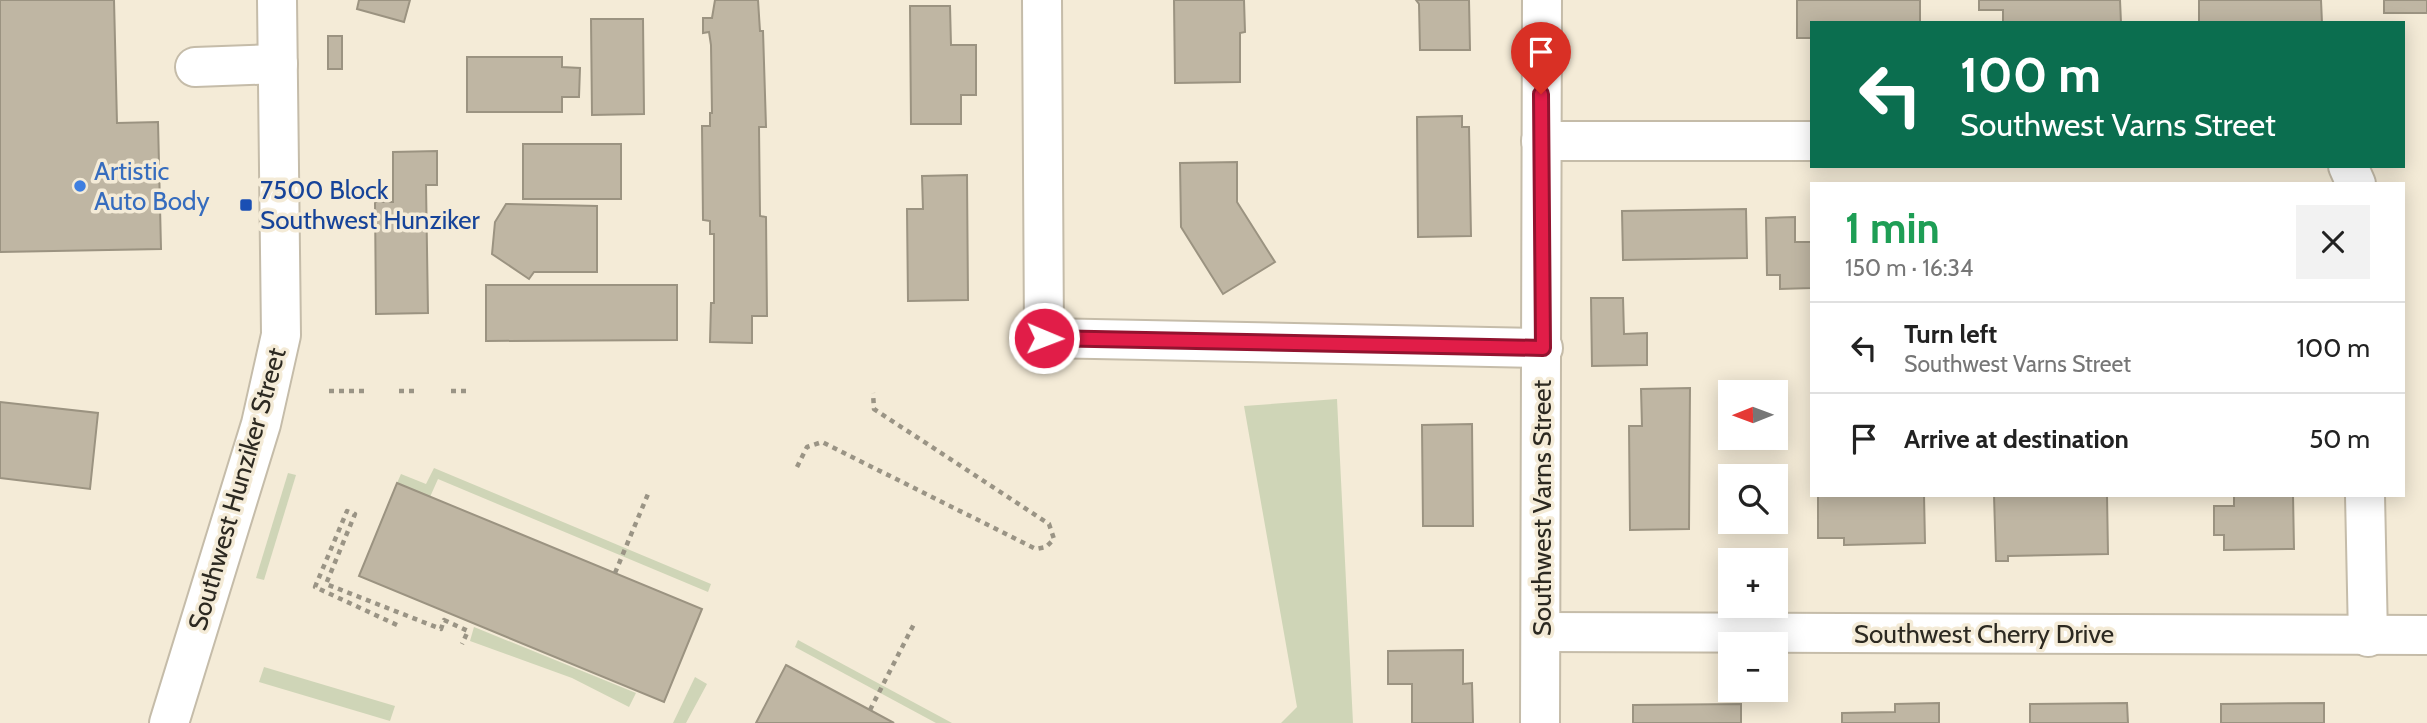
<!DOCTYPE html>
<html lang="en">
<head>
<meta charset="utf-8">
<style>
	body { margin:0; font-family:Cabin,sans-serif; background:#f2f2f2; color:#222; height:100vh; display:flex; flex-direction:column; font-size:26px; white-space:nowrap }
	* { box-sizing:border-box; margin:0 }
	p { font-size:23px; color:#767676 }
	.icon { flex:none; width:38px; height:38px; fill:none; stroke:currentColor; stroke-width:2; stroke-linecap:round; stroke-linejoin:round }
	.map { position:relative; flex:1; overflow:hidden }
	.drawer { position:absolute; left:1810px; top:182px; width:595px; height:315px; display:flex; flex-direction:column; background:#fff; border-radius:0px; box-shadow:0 4px 18px #0003 }
	.drawer>* { flex:none }
	.top-card { position:absolute; left:1810px; top:21px; width:595px; height:147px; border-radius:0px; box-shadow:0 4px 18px #0003; background:#0b6e4f; color:#fff; overflow:hidden }
	.needle { width:46px; rotate:269deg }
	.buttons { position:absolute; left:1718px; top:380px; display:grid; gap:14px }
	.buttons a { display:grid; place-items:center; width:70px; height:70px; border-radius:0px; background:#fff; box-shadow:0 4px 18px #0003; font-size:35px }
	.pin { position:absolute; display:grid; place-items:center; width:60px; height:60px; color:#fff; margin:-72px -30px; border-radius:50% 50% 50% 0; rotate:-45deg; box-shadow:0 0 7px #0007 }
	.pin .icon { rotate:45deg }
	.me { position:absolute; width:77px; margin:-38px; rotate:91deg; stroke-linejoin:round; filter:drop-shadow(0 0 5px #0008) }
	.turn { display:flex; align-items:center; gap:24px; height:147px; padding:0 35px; font-size:32px }
	.turn .icon { width:91px; height:91px; stroke-width:2.5 }
	.turn b { display:block; font-size:49px; line-height:60px }
	.round { display:grid; place-items:center; flex:none; width:74px; height:74px; border-radius:0px; background:#f2f2f2 }
	.head { display:flex; align-items:center; justify-content:space-between; height:119px; padding:0 35px }
	h1 { font-size:42px; font-weight:700; line-height:52px; color:#1e9e55 }
	ul { padding:0; list-style:none }
	li { display:flex; align-items:center; gap:21px; height:91px; padding:0 35px; border-top:2px solid #e0e0e0 }
	li div { flex:1 }
	li b { display:block; font-size:26px }
	li em { font-style:normal }
	.map>svg:first-child { display:block }
	.green { fill:#cfd5b7 }
	.building { fill:#bfb6a3; stroke:#9b9381; stroke-width:2 }
	.lines { fill:none; stroke-linecap:round; stroke-linejoin:round }
	.minor-casing { stroke:#c5bca9; stroke-width:42 }
	.path { stroke:#9a9485; stroke-width:4.5; stroke-dasharray:5 5; stroke-linecap:butt }
	.minor { stroke:#fff; stroke-width:38 }
	.route-casing { stroke:#92132f; stroke-width:18 }
	.route { stroke:#e11d48; stroke-width:12 }
	.shop-dot { fill:#3f7fe0; stroke:#f4ebd7; stroke-width:2.5 }
	.transit-dot { fill:#1a4fb4; stroke:#f4ebd7; stroke-width:2.5 }
	.labels { text-anchor:middle; stroke-width:7; stroke-linejoin:round; paint-order:stroke }
	.shop-label { font-size:26px; fill:#366cbe; stroke:#f4ebd7; text-anchor:start }
	.transit-label { font-size:26px; fill:#164399; stroke:#f4ebd7; text-anchor:start }
	.street-label { font-size:26px; fill:#2c2921; stroke:#f4ebd7 }
</style>
</head>
<body>
<div class="map">
<svg width="2427" height="723" viewBox="0 0 2427 723">
	<rect width="100%" height="100%" fill="#f4ebd7"/>
	<g class="green">
		<path d="M1337 399 1353 723H1281L1297 707 1244 406Z"/>
		<path d="M434 468 711 584 708 592 438 479 430 497 397 483 401 474 426 484Z"/>
		<path d="M288 473 296 475 264 580 256 578Z"/>
		<path d="M474 627 636 693 629 707 572 678 470 641Z"/>
		<path d="M798 640 952 723H936L795 647Z"/>
		<path d="M264 667 395 706 390 721 259 682Z"/>
		<path d="M695 677 707 684 686 723H673Z"/>
	</g>
	<g class="building">
		<path d="M0 0H114L117 123 158 122 161 249 0 252Z"/>
		<path d="M359 0H410L404 22 357 9Z"/>
		<path d="M715 0H758L760 31H763L766 127H759L760 216 766 217 767 316H752V343L710 342 711 303H714V234H710V221L703 220 702 126H710V113H712L711 45 709 32 703 33V18H712Z"/>
		<path d="M1174 0H1244L1245 32 1240 33V82L1175 83Z"/>
		<path d="M1416 0H1469L1470 50H1420L1419 4Z"/>
		<path d="M1797 0H1920V23H1811V38H1797Z"/>
		<path d="M1979 0H2120L2121 23H2003V10H1979Z"/>
		<path d="M2199 0H2321L2322 23H2199Z"/>
		<rect x="2384" y="0" width="43" height="13"/>
		<path d="M910 6H950L951 45H976V95H961V124H911Z"/>
		<path d="M591 19H643L644 114 592 115Z"/>
		<rect x="328" y="36" width="14" height="33"/>
		<path d="M467 57H562V67L580 68 579 97H562V112H467Z"/>
		<path d="M1462 116V127H1469L1471 236 1418 237 1417 117Z"/>
		<rect x="523" y="144" width="98" height="55"/>
		<path d="M437 151V185H426L428 313 376 314 375 202H393V152Z"/>
		<path d="M1237 162V202L1275 262 1223 294 1181 227 1180 163Z"/>
		<path d="M967 175 968 300 908 301 907 209H923L922 176Z"/>
		<path d="M506 204 597 206V272H534L529 279 492 254 495 222Z"/>
		<path d="M1746 209 1747 258 1623 260 1622 211Z"/>
		<path d="M1795 217V242H1811V288L1780 289V275H1767L1766 218Z"/>
		<path d="M486 285H677V340L486 341Z"/>
		<path d="M1591 298H1623L1624 334 1647 333V365L1592 366Z"/>
		<path d="M1690 388 1689 529 1630 530 1629 426H1642L1641 389Z"/>
		<path d="M0 402 98 413 90 489 0 478Z"/>
		<path d="M1472 424 1473 526H1423L1422 425Z"/>
		<path d="M397 483 702 609 664 702 359 576Z"/>
		<path d="M1818 495H1924L1925 543 1844 545V538H1818Z"/>
		<path d="M1994 495H2107L2108 554 2008 556V561H1996Z"/>
		<path d="M2234 495H2293L2294 549 2224 550V535H2214V506H2234Z"/>
		<path d="M1463 650V684L1472 683 1473 723H1412V684H1388V651Z"/>
		<path d="M786 665 870 710 894 723H756Z"/>
		<path d="M1939 703V723H1842V713L1895 712V704Z"/>
		<path d="M2127 703 2128 723H2030V704Z"/>
		<path d="M2324 703V723H2221V704Z"/>
		<path d="M1741 704V723H1633V705Z"/>
	</g>
	<g class="lines">
		<defs>
			<g id="minor">
				<path d="M1042 0 1044 338 1543 348"/>
				<path d="M195 67 278 64"/>
				<path d="M1541 141H1811"/>
				<path d="M2348 166 2356 184"/>
				<path d="M2365 495 2368 637"/>
				<path d="M1541 632 2427 635"/>
				<path d="M169 723 261 424 281 335 277 0"/>
				<path d="M1540 723 1542 0"/>
			</g>
		</defs>
		<use href="#minor" class="minor-casing"/>
		<g class="path">
			<path d="M329 391H369"/>
			<path d="M399 391H417"/>
			<path d="M451 391H467"/>
			<path d="M797 467 807 447 822 442 1036 549 1046 547 1054 539 1049 524 874 409 873 393"/>
			<path d="M615 573 648 494"/>
			<path d="M397 625 315 587 347 511 355 514 326 584 441 629 444 620 468 631 462 644"/>
			<path d="M870 710 915 622"/>
		</g>
		<use href="#minor" class="minor"/>
	</g>
	<g class="lines">
		<defs>
			<path id="route" d="M1044 338 1543 348 1541 94"/>
		</defs>
		<use href="#route" class="route-casing"/>
		<use href="#route" class="route"/>
	</g>
	<circle class="shop-dot" cx="80" cy="186" r="7"/>
	<rect class="transit-dot" x="239" y="198" width="14" height="14" rx="3.5"/>
	<g class="labels">
		<g class="shop-label">
			<text x="94" y="180">Artistic<tspan x="94" dy="30">Auto Body</tspan></text>
		</g>
		<g class="transit-label">
			<text x="260" y="199">7500 Block<tspan x="260" dy="30">Southwest Hunziker</tspan></text>
		</g>
		<g class="street-label">
			<text transform="translate(237 489) rotate(-74)" y="9">Southwest Hunziker Street</text>
			<text transform="translate(1542 508) rotate(-90)" y="9">Southwest Varns Street</text>
			<text x="1984" y="643">Southwest Cherry Drive</text>
		</g>
	</g>
</svg>
<div class="buttons">
<a><svg class="needle" viewBox="-14 -14 28 28"><path d="M0-13l5 13h-10z" fill="#e53935"/><path d="M0 13l5-13h-10z" fill="#767676"/></svg></a>
<a><svg class="icon" aria-label="search" viewBox="0 0 24 24"><circle cx="10" cy="10" r="6"/><path d="M15 15l6 6"/></svg></a>
<a>+</a>
<a>−</a>
</div>
<div class="pin" style="left:1541px;top:94px;background:#d93025"><svg class="icon" aria-label="arrive" viewBox="0 0 24 24"><path d="M6 21V4h12l-3 4 3 4H6"/></svg></div>
<svg class="me" style="left:1044px;top:338px" viewBox="-20 -20 40 40"><circle r="17" fill="#e11d48" stroke="#fff" stroke-width="3"/><path d="M0-11L8 9 0 5-8 9z" fill="#fff"/></svg>
<div class="top-card">
<div class="turn"><svg class="icon" aria-label="left" viewBox="0 0 24 24"><path d="M17 20v-9H6M10 6l-5 5 5 5"/></svg><div><b>100 m</b>Southwest Varns Street</div></div>
</div>
<section class="drawer">
<div class="head"><div><h1>1 min</h1><p>150 m · 16:34</p></div><a class="round"><svg class="icon" aria-label="close" viewBox="0 0 24 24"><path d="M6 6l12 12M18 6L6 18"/></svg></a></div>
<ul>
<li><svg class="icon" aria-label="left" viewBox="0 0 24 24"><path d="M17 20v-9H6M10 6l-5 5 5 5"/></svg><div><b>Turn left</b><p>Southwest Varns Street</p></div><em>100 m</em></li>
<li><svg class="icon" aria-label="arrive" viewBox="0 0 24 24"><path d="M6 21V4h12l-3 4 3 4H6"/></svg><div><b>Arrive at destination</b></div><em>50 m</em></li>
</ul>
</section>
</div>
</body>
</html>
